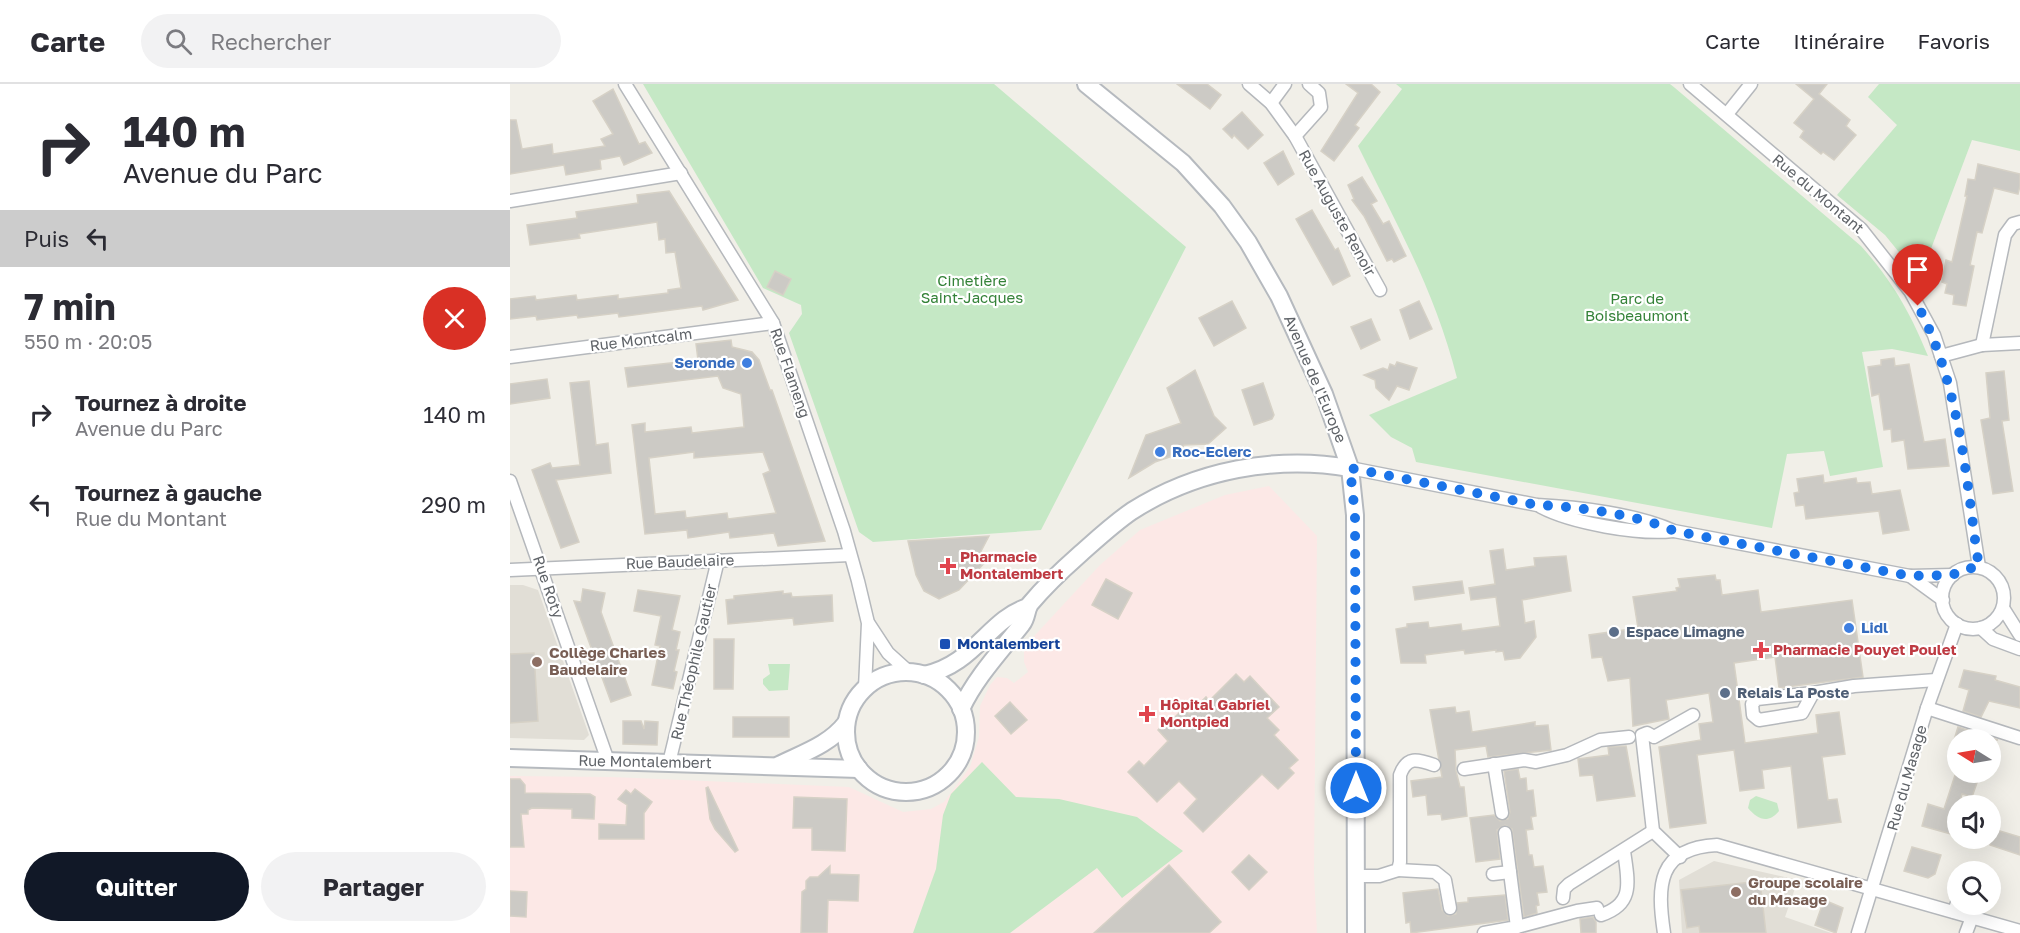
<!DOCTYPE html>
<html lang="fr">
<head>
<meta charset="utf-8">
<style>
	body { margin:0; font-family:"Golos Text",sans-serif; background:#f2f2f3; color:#2b2b33; height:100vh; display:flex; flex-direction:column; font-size:22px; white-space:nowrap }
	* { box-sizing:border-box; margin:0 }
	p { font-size:20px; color:#7c7c81 }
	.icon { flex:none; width:33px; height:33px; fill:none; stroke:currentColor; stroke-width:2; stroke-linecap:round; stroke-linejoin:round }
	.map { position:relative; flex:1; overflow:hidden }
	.side { display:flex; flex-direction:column; background:#fff; width:510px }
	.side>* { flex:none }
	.guide { background:#fff; color:#2b2b33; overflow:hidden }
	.needle { width:39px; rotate:281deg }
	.buttons { position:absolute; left:1437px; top:645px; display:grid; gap:12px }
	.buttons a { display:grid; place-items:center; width:54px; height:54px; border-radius:50%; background:#fff; box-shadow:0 6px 24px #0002; font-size:30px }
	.pin { position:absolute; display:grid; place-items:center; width:51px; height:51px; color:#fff; margin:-62px -26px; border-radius:50% 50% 50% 0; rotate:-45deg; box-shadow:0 0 6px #0007 }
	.pin .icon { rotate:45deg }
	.me { position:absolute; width:66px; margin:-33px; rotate:0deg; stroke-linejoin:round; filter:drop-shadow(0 0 4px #0008) }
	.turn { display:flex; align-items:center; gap:21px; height:126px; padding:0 24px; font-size:27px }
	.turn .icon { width:78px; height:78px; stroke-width:2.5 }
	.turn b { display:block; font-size:42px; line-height:51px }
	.then { display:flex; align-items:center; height:57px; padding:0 24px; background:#0003; gap:12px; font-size:22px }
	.round { display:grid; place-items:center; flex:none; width:63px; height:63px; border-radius:32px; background:#f2f2f3 }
	.overview { display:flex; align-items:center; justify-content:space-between; height:102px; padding:0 24px }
	h1 { font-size:36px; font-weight:700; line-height:45px }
	.cta { display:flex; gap:12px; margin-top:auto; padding:12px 24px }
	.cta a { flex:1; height:69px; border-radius:36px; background:#111827; color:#fff; font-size:24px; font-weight:700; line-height:69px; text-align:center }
	.cta a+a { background:#f2f2f3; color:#2b2b33 }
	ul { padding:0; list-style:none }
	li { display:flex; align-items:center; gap:18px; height:90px; padding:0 24px }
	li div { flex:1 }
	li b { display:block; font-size:22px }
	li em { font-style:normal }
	header { display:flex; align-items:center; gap:36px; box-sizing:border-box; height:84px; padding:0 30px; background:#fff; border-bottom:2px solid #e1e1e2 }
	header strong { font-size:28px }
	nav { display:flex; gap:33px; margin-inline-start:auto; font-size:21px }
	.search { width:420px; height:54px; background:#f2f2f3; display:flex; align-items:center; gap:15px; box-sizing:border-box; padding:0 21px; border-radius:33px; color:#7c7c81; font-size:22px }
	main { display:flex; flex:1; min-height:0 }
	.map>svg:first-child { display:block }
	.education { fill:#e1ded6 }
	.medical { fill:#fce8e6 }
	.green { fill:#c5e8c5 }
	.building { fill:#cccac5; stroke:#d6d1c6; stroke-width:1.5; fill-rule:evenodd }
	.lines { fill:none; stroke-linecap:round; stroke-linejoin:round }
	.street-casing { stroke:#b5b8bc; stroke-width:15 }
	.secondary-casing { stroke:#b6babf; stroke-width:20 }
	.street { stroke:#fff; stroke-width:12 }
	.secondary { stroke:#fff; stroke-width:16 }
	.route { stroke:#1a73e8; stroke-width:10; stroke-dasharray:0 18 }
	.shop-dot { fill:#3f7fe0; stroke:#fff; stroke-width:2 }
	.health-dot { fill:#e0444e; stroke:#fff; stroke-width:2 }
	.service-dot { fill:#5c6f8a; stroke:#fff; stroke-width:2 }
	.transit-dot { fill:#1a4fb4; stroke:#fff; stroke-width:2 }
	.education-dot { fill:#8d6e63; stroke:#fff; stroke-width:2 }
	.labels { text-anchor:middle; stroke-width:4.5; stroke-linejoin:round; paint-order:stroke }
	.street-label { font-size:15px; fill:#5f6368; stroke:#fff }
	.park-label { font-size:15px; fill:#348238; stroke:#fff }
	.shop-label { font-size:15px; font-weight:bold; fill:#366cbe; stroke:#fff; text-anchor:start }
	.health-label { font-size:15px; font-weight:bold; fill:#be3a42; stroke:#fff; text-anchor:start }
	.service-label { font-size:15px; font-weight:bold; fill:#4e5e75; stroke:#fff; text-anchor:start }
	.transit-label { font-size:15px; font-weight:bold; fill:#164399; stroke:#fff; text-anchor:start }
	.education-label { font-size:15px; font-weight:bold; fill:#785e54; stroke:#fff; text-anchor:start }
</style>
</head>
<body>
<header>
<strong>Carte</strong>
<div class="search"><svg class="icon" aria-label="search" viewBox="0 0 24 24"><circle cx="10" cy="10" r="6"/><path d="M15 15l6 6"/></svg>Rechercher</div>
<nav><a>Carte</a><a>Itinéraire</a><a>Favoris</a></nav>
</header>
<main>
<section class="side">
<div class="guide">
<div class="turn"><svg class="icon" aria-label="right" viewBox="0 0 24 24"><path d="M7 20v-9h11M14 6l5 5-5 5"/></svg><div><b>140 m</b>Avenue du Parc</div></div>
<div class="then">Puis<svg class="icon" aria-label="left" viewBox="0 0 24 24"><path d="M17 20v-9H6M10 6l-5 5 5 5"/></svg></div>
</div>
<div class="overview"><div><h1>7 min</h1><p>550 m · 20:05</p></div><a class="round" style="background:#d93025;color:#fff"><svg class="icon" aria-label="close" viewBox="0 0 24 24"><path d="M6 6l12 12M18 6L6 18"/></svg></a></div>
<ul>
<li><svg class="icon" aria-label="right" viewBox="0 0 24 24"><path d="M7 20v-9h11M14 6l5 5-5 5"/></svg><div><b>Tournez à droite</b><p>Avenue du Parc</p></div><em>140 m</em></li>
<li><svg class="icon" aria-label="left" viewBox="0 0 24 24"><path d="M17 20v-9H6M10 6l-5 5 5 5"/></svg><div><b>Tournez à gauche</b><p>Rue du Montant</p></div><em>290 m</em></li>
</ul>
<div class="cta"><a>Quitter</a><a>Partager</a></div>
</section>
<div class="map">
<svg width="1510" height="849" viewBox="0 0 1510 849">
	<rect width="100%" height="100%" fill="#f1efe8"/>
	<g class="education">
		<path d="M0 501H13L28 506 79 651 74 656 0 654Z"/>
		<path d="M1204 777 1288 796 1275 833 1321 849H1172L1169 796Z"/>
	</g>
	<path class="medical" d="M759 402 807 452 804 789 807 849H0V692L102 693 339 703 393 728 421 725 434 718 460 683 469 653 470 622 480 601 487 593 497 594 504 599 518 588 514 578V563L590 481 630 446 715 411Z"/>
	<g class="green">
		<path d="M133 0H484L676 163 531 446 363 458 349 448 279 249 292 230 291 221 253 204Z"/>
		<path d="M886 0H1160L1165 4 1351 162C1383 198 1400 228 1418 272L1382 265 1352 268 1373 383 1320 392 1314 367 1277 370 1262 444 906 378 902 364 881 353 859 331 947 294C925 207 887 141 848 62L892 5Z"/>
		<path d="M1369 0H1510V67L1462 56 1410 194 1375 151 1327 111 1387 41 1358 13Z"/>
		<path d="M258 580H280L278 606 259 607 253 600V595L260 590Z"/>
		<path d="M472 678 506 713 549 715 627 733 673 767 612 814 587 784 500 849H403L426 785 433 731 441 710Z"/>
		<path d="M1246 712 1267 719 1269 727C1258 740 1248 736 1238 724L1240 716Z"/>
	</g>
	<g class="building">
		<path d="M667 0H697L711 11 700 25Z"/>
		<path d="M836 0H861L870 8 845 41 849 44 824 77 811 67 848 9Z"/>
		<path d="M1286 0H1317L1309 10 1340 36 1336 42 1346 51 1324 76 1313 68 1311 70 1290 53 1294 47 1284 39 1304 15Z"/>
		<path d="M103 5 129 60 135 58 142 69 114 81 110 72 90 76 91 85 56 91 54 81 0 90V36H6L12 65 42 60 43 70 95 62 91 55 103 50 83 17Z"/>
		<path d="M732 28 753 51 738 65 724 51 722 54 713 45Z"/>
		<path d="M773 67 784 90 768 101 754 79Z"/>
		<path d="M1468 80 1510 90V102L1508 110 1484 104 1472 149 1467 148 1460 181 1464 182 1456 222 1443 220 1444 211 1435 209 1437 200 1432 198 1436 176 1442 178 1457 112H1455L1458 95 1465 96Z"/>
		<path d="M852 93 867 117 861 120 873 140 879 137 896 172 884 178 882 175 877 177 854 132 842 116 844 115 838 101Z"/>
		<path d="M159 107 228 216 193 226 192 222 109 233 108 229 68 234 67 231 27 236 26 232 0 235V215L25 212 26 216 66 211 67 216 108 211V215L158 209V206L171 204 165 168 156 169 155 155 149 156 147 138 69 150 70 154 20 161 17 141 67 134 66 128 128 119 127 111Z"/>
		<path d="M802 126 825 166 828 164 840 192 823 201 786 135Z"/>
		<path d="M265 187 281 195 273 211 257 203Z"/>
		<path d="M722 217 736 244 704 262 689 234Z"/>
		<path d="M909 217 922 245 900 255 890 226Z"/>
		<path d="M861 235 870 256 851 265 841 243Z"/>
		<path d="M221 256 222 263 242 268 249 276 260 306H262L315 457 268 462 264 449 220 454 219 448 178 454 177 446 135 450 122 341 135 339V348L181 343 182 349 234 343 231 310 213 304 208 292 118 303 115 284 188 276 186 260ZM184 368V374L253 368 260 387 253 390 266 429 218 435 217 429 176 434 175 427 145 430 139 374Z"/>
		<path d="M1384 274 1385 282 1399 280 1414 358 1435 355 1439 382 1398 385 1394 356 1382 358 1381 345 1374 346 1369 310 1362 312 1358 283 1371 281V276Z"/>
		<path d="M887 278 907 284 899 306 887 302 879 316 866 304 865 296 854 291 873 284 878 286 880 280 885 282Z"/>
		<path d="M685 286 704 332 716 344 698 360 674 361 668 370 645 378 619 394 636 351 671 339 657 304Z"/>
		<path d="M1494 287 1499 336 1492 337 1503 407 1483 410 1471 336 1480 334 1476 289Z"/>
		<path d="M37 295 40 314 0 320V300Z"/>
		<path d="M79 297 86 361 98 359 101 389 46 396 69 458 51 464 22 386 40 379 42 384 70 381 60 299Z"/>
		<path d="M753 299 764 331 762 335 744 341 732 306Z"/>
		<path d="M1313 391 1314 399 1346 394 1347 399 1360 398 1362 410 1390 406 1399 446 1373 450 1369 427 1296 435 1294 421 1286 422 1284 409 1289 408 1287 395Z"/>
		<path d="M479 452 468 473 481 472 449 506 429 515 414 507 406 491 398 457Z"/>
		<path d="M993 465 996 486 1025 482 1024 474 1056 472 1061 507 1012 516 1015 539 1024 537 1026 553 1010 574 995 576 993 567 986 568V566L955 570 954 566 915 571 916 579H891L886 545 897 543V540L918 538 919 544 951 540 952 547 990 542 986 513 961 516 959 504 985 500 980 467Z"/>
		<path d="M1205 491 1206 496H1210L1212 511 1248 506 1251 528 1342 516 1353 593 1269 604 1265 573 1224 579 1235 659 1308 649 1306 631 1329 628 1335 670 1312 673 1318 716 1327 715 1331 738 1288 744 1281 682 1252 686 1254 704 1230 707 1224 666 1187 671 1196 739 1160 744 1149 663 1191 656 1189 640 1203 638 1199 609 1156 616 1159 635 1123 642 1120 594 1098 597 1092 573 1082 574 1079 551 1128 544 1123 513 1167 507 1166 504 1170 503 1168 495Z"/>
		<path d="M596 495 622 509 608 535 582 521Z"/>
		<path d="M952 497 954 509 905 516 903 503Z"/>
		<path d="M73 505 95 509 91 528 121 611 101 618 64 517 71 518Z"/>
		<path d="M128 506 170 512 162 546 170 548 166 566H169L164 587 167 588 163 605 142 601 150 562 145 561 151 532 124 527Z"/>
		<path d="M273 507V510L281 509 282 513 322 511 323 537 284 541 283 534 218 540 216 516 224 515V512Z"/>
		<path d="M204 555H224L223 605H204Z"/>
		<path d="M24 569 28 637 0 639V570Z"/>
		<path d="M1454 586 1486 592 1485 596 1510 603V624L1479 617 1471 633 1453 627 1459 606 1449 603Z"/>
		<path d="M726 590 734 598 740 592 769 623 757 634 769 646 764 651 788 676 779 684 784 689 768 705 752 690 693 748 674 729 687 715 669 697 647 718 618 688 629 677 634 682 658 657 648 646 661 633 663 635 674 624 679 630 696 613 699 617Z"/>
		<path d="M500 618 517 636 501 650 485 632Z"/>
		<path d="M945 623 946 629 959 627 962 648 1025 638V642L1038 641 1041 666 978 673 976 662 945 666 946 687 950 703H954L957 732 932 736 931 730 918 731 916 711 903 713 901 697 932 693 920 626Z"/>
		<rect x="223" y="633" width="56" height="20"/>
		<path d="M113 637H131L134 645 135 637 148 638 147 661 113 660Z"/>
		<path d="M1448 643 1488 656H1444Z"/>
		<path d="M1116 662 1125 712 1087 717 1083 691 1070 692 1068 675 1099 671 1098 663Z"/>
		<path d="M1008 685 1010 695 1016 694 1017 707 1023 706 1026 732 1021 733 1023 745 1016 746 1019 771H1022L1024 783 1033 782 1037 808 1027 809 1029 821 1026 822 1027 829 1014 833 1002 745 995 741 987 746 990 775 966 778 960 734 984 731 990 737 998 735 1000 728 994 687Z"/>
		<path d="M1446 688H1468L1469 693 1462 713 1452 710 1441 750 1412 742 1418 720 1434 725Z"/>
		<path d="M0 695H10L15 701V709L80 710 85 713 84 735 62 734V725L22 724 18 726V730H11L14 763H0Z"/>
		<path d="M198 703 228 766 225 768 205 745 200 735 196 704Z"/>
		<path d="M125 705 142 718 134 729V755H89V740L116 741 117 721 108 715 116 706 121 710Z"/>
		<path d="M284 713 337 715 335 767 302 766V744H283Z"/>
		<path d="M1480 744 1510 753V771L1480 761Z"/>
		<path d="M1402 763 1431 771 1425 790 1418 794 1394 787Z"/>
		<path d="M739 771 757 788 739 806 722 788Z"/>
		<path d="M659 781 711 838 699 849H584Z"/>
		<path d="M320 782V790L349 791 348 817 318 816 317 849H291L292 808 296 805V797L300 793H308Z"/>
		<path d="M1250 797 1256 849H1190L1189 842 1177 844 1171 806Z"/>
		<path d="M928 805 932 826 938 832 946 830 947 819 958 818V814L995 811 998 836 901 849 900 838 896 839 893 809Z"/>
		<path d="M0 807 17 808 16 833 0 832Z"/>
		<path d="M1314 816 1333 824 1326 849 1305 841Z"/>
		<path d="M1083 833 1086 838V849H1071L1070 835Z"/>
	</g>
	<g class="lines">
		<defs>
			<g id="street">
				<path d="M115 0 263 239 334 447 348 497 358 539 355 604"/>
				<path d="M739 0 761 19 785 52 870 206"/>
				<path d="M1180 0 1351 145 1400 207 1424 251 1440 299 1469 483"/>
				<path d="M761 19 775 0"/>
				<path d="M1217 30 1241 0"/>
				<path d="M785 52 811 23 809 9 799 0"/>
				<path d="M0 117 171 89"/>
				<path d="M1472 261 1495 151 1503 140 1510 138"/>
				<path d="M1431 272 1472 261 1510 259"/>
				<path d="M0 273 263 239"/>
				<path d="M840 384 1027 421C1069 423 1126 430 1164 447L1400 492 1443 491"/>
				<path d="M0 397 98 677"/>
				<path d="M1031 423C1061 439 1129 451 1163 447"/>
				<circle cx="1463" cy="514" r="31"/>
				<path d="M0 486 340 471"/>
				<path d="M1400 492 1433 516"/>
				<path d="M1493 524 1510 551"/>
				<path d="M359 540 378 569 399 588"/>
				<path d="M1471 544 1483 555 1510 565"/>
				<path d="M1303 609 1292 629 1249 636 1243 631 1242 620 1247 615Z"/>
				<path d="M1303 609 1344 602 1426 596"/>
				<path d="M1417 624 1510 654"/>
				<path d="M159 679 208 476"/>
				<path d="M984 680 992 729"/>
				<path d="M954 685 1014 676 1026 678 1057 671 1090 656 1119 653"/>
				<path d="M1170 773 1143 747 1132 651 1137 649 1144 653 1183 631"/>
				<path d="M888 786 925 788 935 796 940 824"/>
				<path d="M983 790 1000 788"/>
				<path d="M846 792H869L888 786 890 778V691C897 672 907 675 924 681"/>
				<path d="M1053 814 1054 805 1059 800 1143 747"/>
				<path d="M1444 828 1448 816"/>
				<path d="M1091 831C1125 820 1118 797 1114 767"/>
				<path d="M1007 843 1067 827 1087 824"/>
				<path d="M974 849 1007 843 995 749"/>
				<path d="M1154 849C1147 802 1147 764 1207 761L1510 847"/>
				<path d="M1348 849 1417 624 1447 540"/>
				<path d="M1456 849 1462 833"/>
			</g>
			<g id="secondary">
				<path d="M576 0 673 79 712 122 738 158 769 212 814 310 840 384 845 431 846 849"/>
				<circle cx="396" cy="648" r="60"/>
				<path d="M414 591C464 581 479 535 518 523"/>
				<path d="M451 625C466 593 490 568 512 540 517 534 516 526 520 520 535 502 552 486 569 471 586 456 603 440 622 427 686 386 766 371 840 384"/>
				<path d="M0 674 349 685"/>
				<path d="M269 681C293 669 319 661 336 639"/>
			</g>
		</defs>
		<use href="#street" class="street-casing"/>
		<use href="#secondary" class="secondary-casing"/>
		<use href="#street" class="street"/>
		<use href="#secondary" class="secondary"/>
	</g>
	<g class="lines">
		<path class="route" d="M846 704 845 431 840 384 1027 421C1069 423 1126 430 1164 447L1400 492 1443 491 1450 486 1469 483 1466 463C1455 381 1447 296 1408 222"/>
	</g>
	<g class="shop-dot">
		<circle cx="237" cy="279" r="6"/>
		<circle cx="650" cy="368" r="6"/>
		<circle cx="1339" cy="544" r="6"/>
	</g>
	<g class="health-dot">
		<path d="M435 473h6v6h6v6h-6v6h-6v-6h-6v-6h6z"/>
		<path d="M1248 557h6v6h6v6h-6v6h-6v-6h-6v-6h6z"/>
		<path d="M634 621h6v6h6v6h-6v6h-6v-6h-6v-6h6z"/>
	</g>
	<g class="service-dot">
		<circle cx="1104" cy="548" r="6"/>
		<circle cx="1215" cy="609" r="6"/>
	</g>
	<rect class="transit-dot" x="429" y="554" width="12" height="12" rx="3"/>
	<g class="education-dot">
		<circle cx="27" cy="578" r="6"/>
		<circle cx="1226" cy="808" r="6"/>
	</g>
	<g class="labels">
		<g class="street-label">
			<text transform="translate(1308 110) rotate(40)" y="5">Rue du Montant</text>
			<text transform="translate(827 129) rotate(61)" y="5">Rue Auguste Renoir</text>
			<text transform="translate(131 256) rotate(-7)" y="5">Rue Montcalm</text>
			<text transform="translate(280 289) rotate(71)" y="5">Rue Flameng</text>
			<text transform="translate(805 295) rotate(67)" y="5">Avenue de l'Europe</text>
			<text transform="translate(170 478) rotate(-2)" y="5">Rue Baudelaire</text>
			<text transform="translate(38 503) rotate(71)" y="5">Rue Roty</text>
			<text transform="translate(184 578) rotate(-77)" y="5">Rue Théophile Gautier</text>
			<text transform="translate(135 678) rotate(1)" y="5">Rue Montalembert</text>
			<text transform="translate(1397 694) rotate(-74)" y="5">Rue du Masage</text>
		</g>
		<g class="park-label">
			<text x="462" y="202">Cimetière<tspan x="462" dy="17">Saint-Jacques</tspan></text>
			<text x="1127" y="220">Parc de<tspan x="1127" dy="17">Boisbeaumont</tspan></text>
		</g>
		<g class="shop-label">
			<text x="225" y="284" text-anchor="end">Seronde</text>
			<text x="662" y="373">Roc-Eclerc</text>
			<text x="1351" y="549">Lidl</text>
		</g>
		<g class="health-label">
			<text x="450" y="478">Pharmacie<tspan x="450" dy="17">Montalembert</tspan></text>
			<text x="1263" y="571">Pharmacie Pouyet Poulet</text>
			<text x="650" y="626">Hôpital Gabriel<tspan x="650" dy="17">Montpied</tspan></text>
		</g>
		<g class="service-label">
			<text x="1116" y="553">Espace Limagne</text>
			<text x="1227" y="614">Relais La Poste</text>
		</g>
		<g class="transit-label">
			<text x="447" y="565">Montalembert</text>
		</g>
		<g class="education-label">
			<text x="39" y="574">Collège Charles<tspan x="39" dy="17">Baudelaire</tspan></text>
			<text x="1238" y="804">Groupe scolaire<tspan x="1238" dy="17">du Masage</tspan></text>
		</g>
	</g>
</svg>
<div class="buttons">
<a><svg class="needle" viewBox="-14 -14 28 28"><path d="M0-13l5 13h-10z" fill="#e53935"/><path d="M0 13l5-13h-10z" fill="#7c7c81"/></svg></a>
<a><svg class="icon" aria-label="sound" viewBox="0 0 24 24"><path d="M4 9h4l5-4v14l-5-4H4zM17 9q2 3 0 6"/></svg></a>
<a><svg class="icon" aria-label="search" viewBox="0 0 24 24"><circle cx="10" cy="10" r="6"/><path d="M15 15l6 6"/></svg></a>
</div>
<div class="pin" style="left:1408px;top:222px;background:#d93025"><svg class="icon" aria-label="arrive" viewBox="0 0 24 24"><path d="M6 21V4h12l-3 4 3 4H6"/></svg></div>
<svg class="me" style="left:846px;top:704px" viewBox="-20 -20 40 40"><circle r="17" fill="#1a73e8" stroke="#fff" stroke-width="3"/><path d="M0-11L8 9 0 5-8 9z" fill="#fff"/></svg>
</div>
</main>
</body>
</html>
